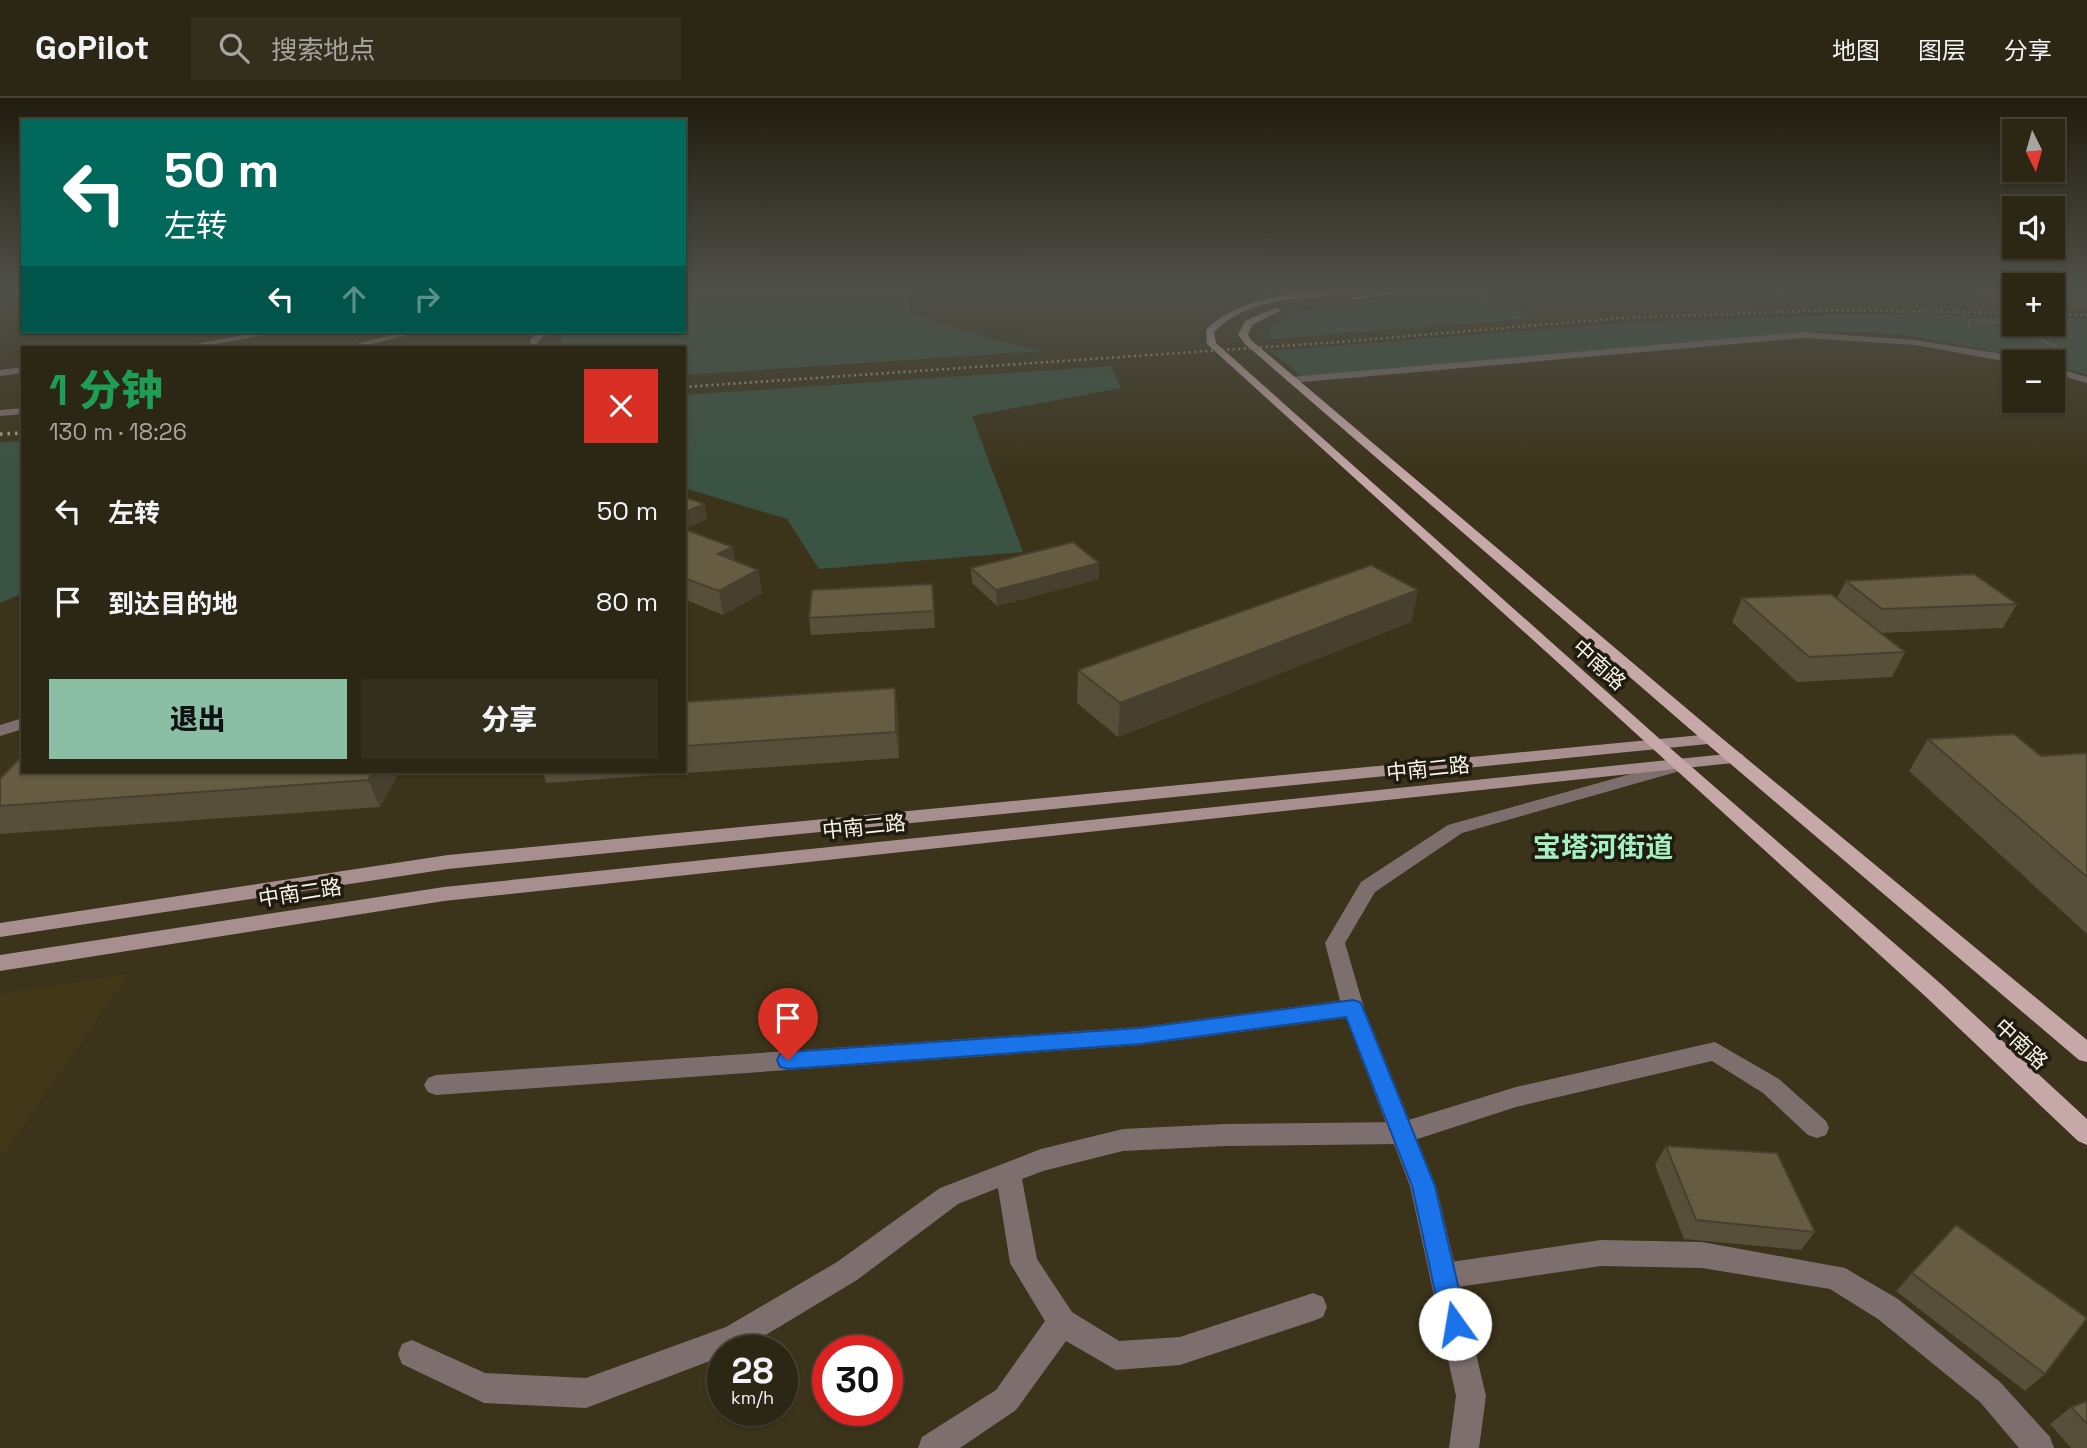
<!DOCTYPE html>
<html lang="zh">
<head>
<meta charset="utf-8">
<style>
	body { margin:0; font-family:"Space Grotesk","Noto Sans SC",sans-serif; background:#342e1d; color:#f1f3f6; height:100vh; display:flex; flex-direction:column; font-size:26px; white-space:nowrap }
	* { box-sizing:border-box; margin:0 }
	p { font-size:23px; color:#a6a5a0 }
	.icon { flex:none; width:38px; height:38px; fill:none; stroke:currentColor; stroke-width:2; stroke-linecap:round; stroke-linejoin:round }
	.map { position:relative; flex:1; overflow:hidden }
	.drawer { position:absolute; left:21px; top:248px; width:665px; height:427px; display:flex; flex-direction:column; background:#2c2614; border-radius:0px; box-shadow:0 2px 5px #0004,0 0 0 2px #484334 }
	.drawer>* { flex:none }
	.top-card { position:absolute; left:21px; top:21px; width:665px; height:214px; border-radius:0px; box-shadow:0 2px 5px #0004,0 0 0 2px #484334; background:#00695c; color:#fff; overflow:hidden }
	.needle { width:46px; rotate:175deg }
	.tools { position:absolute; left:2002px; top:21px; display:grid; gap:14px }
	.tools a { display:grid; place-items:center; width:63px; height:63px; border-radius:0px; background:#2c2614; box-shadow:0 2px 5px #0004,0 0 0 2px #484334; font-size:35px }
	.speed { position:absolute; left:707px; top:1237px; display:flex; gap:14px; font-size:35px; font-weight:700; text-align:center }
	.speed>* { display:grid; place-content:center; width:91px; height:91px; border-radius:50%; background:#2c2614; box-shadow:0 2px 5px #0004,0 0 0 2px #484334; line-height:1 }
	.speed small { font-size:18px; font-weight:400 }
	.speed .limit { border:10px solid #d22; background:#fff; color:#111 }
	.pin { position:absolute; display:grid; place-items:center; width:60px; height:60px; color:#fff; margin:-72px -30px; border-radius:50% 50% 50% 0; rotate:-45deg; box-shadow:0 0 7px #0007 }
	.pin .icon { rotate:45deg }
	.me { position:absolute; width:77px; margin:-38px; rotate:347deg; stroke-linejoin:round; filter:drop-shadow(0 0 5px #0008) }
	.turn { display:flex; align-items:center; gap:24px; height:147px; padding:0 28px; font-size:32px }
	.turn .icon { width:91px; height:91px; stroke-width:2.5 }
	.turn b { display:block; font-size:49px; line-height:60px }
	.lanes { display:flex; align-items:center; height:66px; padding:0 28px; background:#0003; justify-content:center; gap:35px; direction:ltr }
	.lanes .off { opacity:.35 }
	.round { display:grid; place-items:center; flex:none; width:74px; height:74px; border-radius:0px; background:#342e1d }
	.summary { display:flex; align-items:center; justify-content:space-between; height:119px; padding:0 28px }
	h1 { font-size:42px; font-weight:800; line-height:52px; color:#1e9e55 }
	.primary-button { display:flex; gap:14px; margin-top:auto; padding:14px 28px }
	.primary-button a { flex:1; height:80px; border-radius:0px; background:#8abfa5; color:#111; font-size:28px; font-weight:800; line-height:80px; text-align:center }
	.primary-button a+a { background:#342e1d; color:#f1f3f6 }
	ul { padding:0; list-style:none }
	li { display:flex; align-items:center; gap:21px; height:91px; padding:0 28px }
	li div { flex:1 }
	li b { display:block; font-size:26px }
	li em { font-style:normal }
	header { display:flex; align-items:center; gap:42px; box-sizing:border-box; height:98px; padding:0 35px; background:#2c2614; border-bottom:2px solid #484334 }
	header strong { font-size:33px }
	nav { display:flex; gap:38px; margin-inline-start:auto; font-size:24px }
	.search { width:490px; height:63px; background:#342e1d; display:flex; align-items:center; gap:18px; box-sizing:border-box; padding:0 24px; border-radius:0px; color:#a6a5a0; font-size:26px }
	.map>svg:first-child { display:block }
	.built { fill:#423817 }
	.green { fill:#3a5343 }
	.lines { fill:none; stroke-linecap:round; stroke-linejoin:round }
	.path { stroke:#847d68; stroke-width:2.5; stroke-dasharray:2 2.5; stroke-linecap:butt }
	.service { fill:#7e6f6f; fill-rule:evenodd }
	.minor { fill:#7e6f6f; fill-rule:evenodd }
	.tertiary { fill:#7e6f6f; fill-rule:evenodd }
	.secondary { fill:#a78f90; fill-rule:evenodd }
	.primary { fill:#c6a8a9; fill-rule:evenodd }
	.rail-far1 { stroke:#ada794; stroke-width:2.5; stroke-dasharray:2 3.5; stroke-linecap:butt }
	.rail { stroke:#ada794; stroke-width:3.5; stroke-dasharray:2.5 5; stroke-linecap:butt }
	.wall { fill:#574f39 }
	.shaded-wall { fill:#47402e }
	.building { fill:#655c42; stroke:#47402e; stroke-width:2 }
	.route { fill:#1a73e8; stroke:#114b97; stroke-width:2 }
	.labels { text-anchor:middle; stroke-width:7; stroke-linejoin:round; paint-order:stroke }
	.street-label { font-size:21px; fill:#f8f3e4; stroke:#1f1b10 }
	.district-label { font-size:28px; font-weight:bold; fill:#a5f0c0; stroke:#1f1b10 }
</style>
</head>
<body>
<header>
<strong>GoPilot</strong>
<div class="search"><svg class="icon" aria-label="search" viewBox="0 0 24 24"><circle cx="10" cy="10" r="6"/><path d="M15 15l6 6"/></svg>搜索地点</div>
<nav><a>地图</a><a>图层</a><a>分享</a></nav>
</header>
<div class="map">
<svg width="2087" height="1350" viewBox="0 0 2087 1350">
	<rect width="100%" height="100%" fill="#3b331a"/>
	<path class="built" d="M129 876 0 1060V896Z"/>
	<g class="green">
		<path d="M684 192H909V214L967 234 1042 253 684 277V250H560L561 240 568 233H684Z"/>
		<path d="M1453 192H1468L1537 220 1270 241 1269 230 1289 217 1306 212Z"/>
		<path d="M1854 216 2014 219V226H2053V220L2087 221V277L2053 267V264L1900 236 1819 233 1302 279 1271 253 1625 225Z"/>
		<path d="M1111 268 1121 290 972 318 1023 454 819 471 787 421 684 390V297Z"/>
		<path d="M23 343V495L0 505V344Z"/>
	</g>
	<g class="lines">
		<path class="path" d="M1969 231 1970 222 2009 226 2059 250"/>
		<g class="service">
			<path d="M408 233H422L356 250H340Z"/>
			<path d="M454 233H474L458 236Z"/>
			<path d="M540 233H549L538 244 536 250H528L531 241Z"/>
			<path d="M23 310V316L0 318V312Z"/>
			<path d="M1353 901 1361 904 1364 910 1361 916 1353 919 1140 947 436 997 428 994 424 987 428 980 436 977 1140 929Z"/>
			<path d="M1715 944 1779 981 1826 1023 1829 1030 1826 1037 1817 1040 1808 1037 1763 995 1712 963 1516 1009 1402 1046 1225 1048 1123 1053 1043 1073 1022 1081 1037 1161 1072 1214 1119 1243 1180 1239 1313 1195 1323 1199 1327 1209 1323 1219 1313 1223 1180 1267 1116 1272 1066 1243 1016 1312 960 1350H918L922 1339 996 1292 1045 1223 1010 1165 998 1090 958 1106 857 1182 744 1250 723 1253V1258L586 1310 484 1305 402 1266 398 1256 402 1246 412 1242 485 1275 586 1280 726 1229 837 1164 940 1090 1041 1051 1123 1031 1225 1026 1402 1024 1516 989Z"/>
			<path d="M1601 1142 1702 1144 1845 1170 1898 1201 2000 1284 2050 1339 2054 1350H2019L1980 1304 1878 1221 1830 1191 1702 1170 1601 1168 1444 1191 1434 1187 1430 1178 1434 1169 1444 1165Z"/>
		</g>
		<g class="minor">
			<path d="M1804 234 1915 242 1997 255 2030 264 2014 265 1915 247 1804 240 1291 285 1286 282 1291 279Z"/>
			<path d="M2053 269 2087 279V285L2053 275Z"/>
			<path d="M23 620V631L0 638V627Z"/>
			<path d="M1681 662 1687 663 1690 667 1687 671 1462 735 1375 794 1345 845 1364 910 1436 1088 1486 1298 1479 1350H1449L1456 1298 1410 1088 1342 910 1325 845 1361 784 1448 727Z"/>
		</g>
		<g class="tertiary">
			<path d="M266 233H285L194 250H174Z"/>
			<path d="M23 269V275L0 278V272Z"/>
		</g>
		<g class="secondary">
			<path d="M1712 636 1720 641 1718 645 448 771 0 839V825L448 757Z"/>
			<path d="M1736 655 1742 656 1745 660 1742 664 444 803 0 873V857L444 789Z"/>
		</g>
		<g class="primary">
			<path d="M1338 192H1365C1355 197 1339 197 1327 198 1287 201 1243 204 1214 234L1216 245 1662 643 1941 886 2087 1021V1047L2078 1043 1925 898 1207 246 1206 232C1240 198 1292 196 1338 192Z"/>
			<path d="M1396 192H1417L1351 202 1347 200Z"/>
			<path d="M1275 210 1282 212 1252 227 1248 237 1251 242 1718 637 2087 942V964L2079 962 1706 645 1245 246 1238 237 1245 223Z"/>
		</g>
		<g class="rail-far1">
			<path d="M2053 216 2087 217"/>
			<path d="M684 289 1339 244 1621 220 1834 212 2014 215"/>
		</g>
		<path class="rail" d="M0 336 23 335"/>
	</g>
	<g class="wall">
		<path d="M1971 192H2014V206H2008Z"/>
		<path d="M2053 192H2087V209L2053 208Z"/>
		<path d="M684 399 704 406 707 421 685 431 735 463 758 472 762 495 723 517 684 501Z"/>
		<path d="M1099 465V481L997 508 972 485 971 470Z"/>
		<path d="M1846 483 2017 506 2003 530 1881 535 1905 554 1892 579 1797 584 1732 524 1742 500H1837Z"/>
		<path d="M932 486 935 530 811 537 809 520Z"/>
		<path d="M1418 492 1411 524 1118 639 1077 605 1078 572Z"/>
		<path d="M684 604 898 616 899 660 546 685 543 674H684Z"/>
		<path d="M1928 641 2041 658 2087 655V836L1909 673Z"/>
		<path d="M399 674 380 709 0 736V681Z"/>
		<path d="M1666 1048 1815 1134 1801 1152 1684 1141 1655 1067Z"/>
		<path d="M1956 1127 2045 1276 2025 1293 1896 1193Z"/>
		<path d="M2087 1303V1350H2071L2050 1326 2071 1309Z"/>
	</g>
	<g class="shaded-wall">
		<path d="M704 406 707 421 684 432V415Z"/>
		<path d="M733 449 737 472 718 456Z"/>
		<path d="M1099 465V481L997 508 996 492Z"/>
		<path d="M758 472 762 495 723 517 719 493Z"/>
		<path d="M1418 492 1411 524 1118 639 1120 605Z"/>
		<path d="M895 590 898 616 899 660 896 634Z"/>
		<path d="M373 674H399L380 709 368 682Z"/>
	</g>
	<g class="building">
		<path d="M684 399 704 406 684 415Z"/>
		<path d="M684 431 733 449 718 456 758 472 719 493 684 480Z"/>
		<path d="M1073 444 1099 465 996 492 971 470Z"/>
		<path d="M1371 467 1418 492 1120 605 1078 572Z"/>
		<path d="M1974 476 2017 506 1882 511 1846 483Z"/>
		<path d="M932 486 934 513 809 520 812 492Z"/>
		<path d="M1831 496 1905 554 1809 559 1742 500Z"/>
		<path d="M895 590 896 634 684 648V604Z"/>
		<path d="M2014 636 2041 658 2087 655V779L1928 641Z"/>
		<path d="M22 658 23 674H373L368 682 0 708V681Z"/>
		<path d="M1666 1048 1777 1055 1815 1134 1696 1122Z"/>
		<path d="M1956 1127 2087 1220 2045 1276 1912 1175Z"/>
		<path d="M2087 1303V1326L2071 1309Z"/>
	</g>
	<linearGradient id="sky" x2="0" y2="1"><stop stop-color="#201c0e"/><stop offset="0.5" stop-color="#4f5049"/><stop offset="1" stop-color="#4f5049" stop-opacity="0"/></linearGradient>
	<rect width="2087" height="381" fill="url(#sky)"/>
	<path class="route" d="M1353 902 1360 904 1363 910 1435 1088 1467 1226 1464 1235 1455 1239 1446 1235 1442 1226 1412 1088 1346 919 1140 946 788 971 780 969 777 962 780 956 788 954 1140 930Z"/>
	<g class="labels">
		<g class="street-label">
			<text transform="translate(1599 567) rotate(42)" y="7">中南路</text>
			<text transform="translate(1428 671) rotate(-6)" y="7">中南二路</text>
			<text transform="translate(864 729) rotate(-6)" y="7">中南二路</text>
			<text transform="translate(300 795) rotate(-9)" y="7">中南二路</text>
			<text transform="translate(2021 946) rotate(43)" y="7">中南路</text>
		</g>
		<g class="district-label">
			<text x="1603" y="759">宝塔河街道</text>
		</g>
	</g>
</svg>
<div class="tools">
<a><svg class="needle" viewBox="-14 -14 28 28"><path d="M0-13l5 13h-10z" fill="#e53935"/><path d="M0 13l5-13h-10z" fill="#a6a5a0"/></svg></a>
<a><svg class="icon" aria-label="sound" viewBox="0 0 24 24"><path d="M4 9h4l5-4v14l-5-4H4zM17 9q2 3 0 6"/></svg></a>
<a>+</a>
<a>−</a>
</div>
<div class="speed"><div>28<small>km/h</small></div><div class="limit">30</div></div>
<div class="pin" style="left:788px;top:962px;background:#d93025"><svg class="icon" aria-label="arrive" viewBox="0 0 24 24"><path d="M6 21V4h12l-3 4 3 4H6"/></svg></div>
<svg class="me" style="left:1455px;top:1226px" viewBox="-20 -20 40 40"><circle r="19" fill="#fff"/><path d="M0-13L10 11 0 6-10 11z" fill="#1a73e8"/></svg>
<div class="top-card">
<div class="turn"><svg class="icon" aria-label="left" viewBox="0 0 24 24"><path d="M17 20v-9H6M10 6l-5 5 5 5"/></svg><div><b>50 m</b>左转</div></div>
<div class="lanes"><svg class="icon" aria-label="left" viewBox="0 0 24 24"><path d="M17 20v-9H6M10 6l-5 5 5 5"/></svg><svg class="icon off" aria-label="ahead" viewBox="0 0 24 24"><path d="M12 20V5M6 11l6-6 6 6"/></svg><svg class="icon off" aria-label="right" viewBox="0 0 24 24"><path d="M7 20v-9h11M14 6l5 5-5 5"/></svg></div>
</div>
<section class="drawer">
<div class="summary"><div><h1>1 分钟</h1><p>130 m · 18:26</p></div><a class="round" style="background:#d93025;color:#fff"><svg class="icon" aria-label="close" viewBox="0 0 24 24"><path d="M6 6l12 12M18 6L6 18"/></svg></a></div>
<ul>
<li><svg class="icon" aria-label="left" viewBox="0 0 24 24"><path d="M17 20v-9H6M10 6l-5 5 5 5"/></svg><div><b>左转</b></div><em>50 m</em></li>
<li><svg class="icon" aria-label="arrive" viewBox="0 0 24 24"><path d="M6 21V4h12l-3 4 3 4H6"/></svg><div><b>到达目的地</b></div><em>80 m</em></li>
</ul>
<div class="primary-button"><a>退出</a><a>分享</a></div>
</section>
</div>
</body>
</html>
